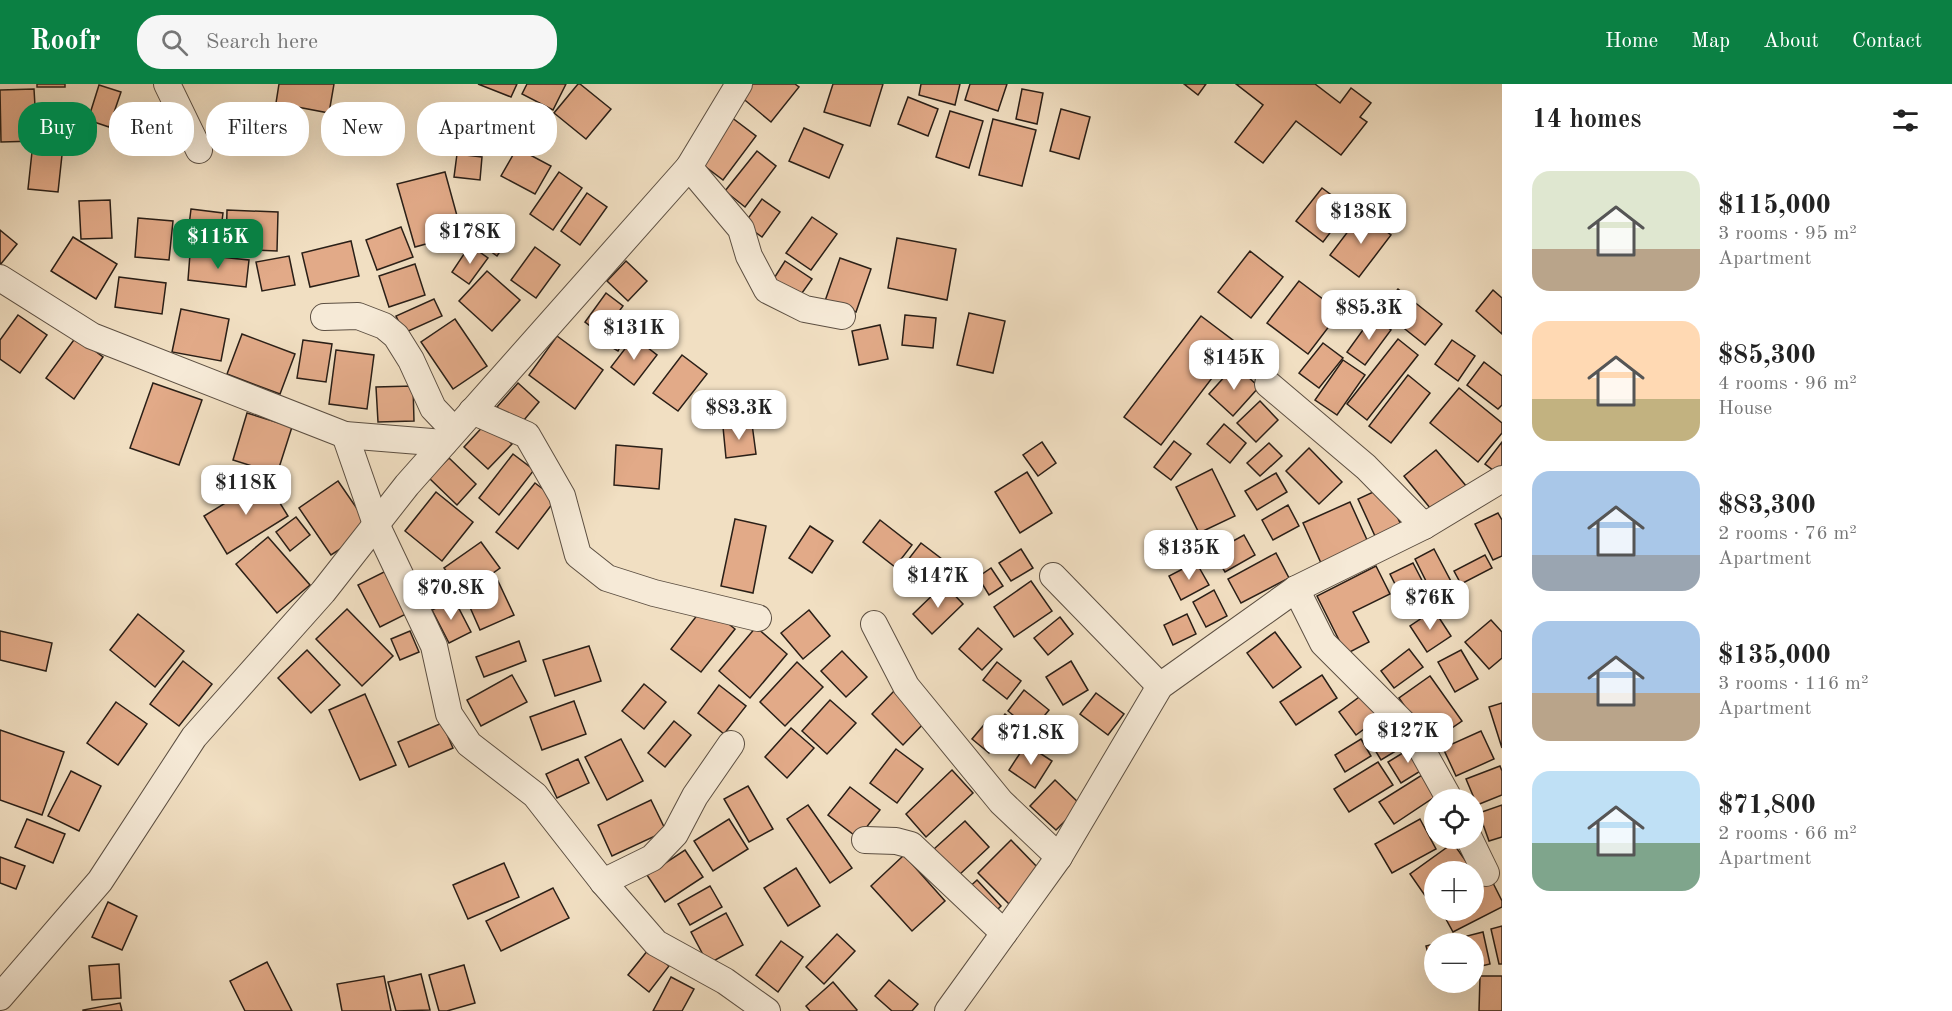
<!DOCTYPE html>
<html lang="en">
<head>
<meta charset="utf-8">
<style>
  body { margin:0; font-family:"Old Standard TT",serif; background:#f6f6f6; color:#222; height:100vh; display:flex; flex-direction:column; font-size:22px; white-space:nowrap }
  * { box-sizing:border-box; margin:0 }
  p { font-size:20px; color:#767676 }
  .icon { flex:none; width:33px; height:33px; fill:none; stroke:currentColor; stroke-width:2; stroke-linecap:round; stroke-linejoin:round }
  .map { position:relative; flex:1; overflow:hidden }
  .drawer { display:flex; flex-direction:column; background:#fff; width:450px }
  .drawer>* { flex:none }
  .banner { position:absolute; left:18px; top:18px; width:570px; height:54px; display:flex; gap:12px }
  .fabs { position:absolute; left:1424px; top:705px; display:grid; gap:12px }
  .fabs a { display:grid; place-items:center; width:60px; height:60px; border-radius:50%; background:#fff; box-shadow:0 6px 24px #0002; font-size:30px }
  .price { position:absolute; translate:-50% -51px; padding:0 14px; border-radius:12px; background:#fff; color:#222; font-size:20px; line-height:39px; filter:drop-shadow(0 2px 3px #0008) }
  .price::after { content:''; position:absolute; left:50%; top:36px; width:18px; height:14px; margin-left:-9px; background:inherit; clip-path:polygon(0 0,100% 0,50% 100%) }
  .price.active { background:#0b8043; color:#fff }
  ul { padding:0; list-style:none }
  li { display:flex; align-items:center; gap:18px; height:150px; padding:0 30px }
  li span { display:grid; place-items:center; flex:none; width:168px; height:120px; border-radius:18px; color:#555 }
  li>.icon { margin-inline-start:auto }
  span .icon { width:72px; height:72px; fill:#fffc; stroke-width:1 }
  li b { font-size:26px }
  h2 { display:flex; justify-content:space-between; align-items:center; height:72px; padding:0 30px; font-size:26px }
  .chip { padding:0 21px; border-radius:24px; background:#fff; box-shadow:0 6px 24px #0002; font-size:21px; line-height:54px }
  .chip.active { background:#0b8043; color:#fff }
  header { display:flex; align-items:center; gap:36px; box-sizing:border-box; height:84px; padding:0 30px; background:#0b8043; color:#fff }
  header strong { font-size:28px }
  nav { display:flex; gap:33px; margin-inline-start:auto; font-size:21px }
  .search { width:420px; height:54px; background:#f6f6f6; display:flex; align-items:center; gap:15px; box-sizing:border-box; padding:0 21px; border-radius:24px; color:#767676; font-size:22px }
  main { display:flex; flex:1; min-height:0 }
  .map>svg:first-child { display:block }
</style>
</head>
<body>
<header>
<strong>Roofr</strong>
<div class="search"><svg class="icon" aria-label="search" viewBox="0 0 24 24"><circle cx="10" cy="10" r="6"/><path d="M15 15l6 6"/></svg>Search here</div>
<nav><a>Home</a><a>Map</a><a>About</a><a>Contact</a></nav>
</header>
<main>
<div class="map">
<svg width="1502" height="927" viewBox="0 0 1502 927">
  <rect width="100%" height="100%" fill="#f1dfc2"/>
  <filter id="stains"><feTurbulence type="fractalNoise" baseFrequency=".00333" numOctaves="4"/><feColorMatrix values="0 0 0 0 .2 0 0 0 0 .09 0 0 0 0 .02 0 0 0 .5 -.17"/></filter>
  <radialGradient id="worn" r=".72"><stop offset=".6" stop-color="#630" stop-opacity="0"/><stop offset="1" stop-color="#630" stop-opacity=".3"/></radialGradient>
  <!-- building -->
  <g fill="#e2aa88" stroke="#2a1f17" stroke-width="1.5">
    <rect x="37" y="0" width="28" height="3"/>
    <path d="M279 0H334L329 29 276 19Z"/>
    <path d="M478 0H517L511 13Z"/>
    <path d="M527 0H566L553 26 522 10Z"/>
    <path d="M578 0H580L611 25 586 55 554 29Z"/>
    <path d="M750 0H795L799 3 771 38 740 12Z"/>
    <path d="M833 0H883L870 42 824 28Z"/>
    <path d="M921 0H960L955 21 919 11Z"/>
    <path d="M970 0H1007L998 27 965 16Z"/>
    <path d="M1184 0H1206L1198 11Z"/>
    <path d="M1236 0H1315L1340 19 1351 4 1371 19 1360 33 1367 38 1341 71 1296 37 1263 79 1235 58 1263 21Z"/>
    <path d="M99 1 121 8 109 43 88 36Z"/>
    <path d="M34 5 37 57 1 58 0 6Z"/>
    <path d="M1022 5 1043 9 1037 40 1016 35Z"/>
    <path d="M908 13 938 25 928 52 898 40Z"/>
    <path d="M1061 25 1090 33 1079 75 1050 67Z"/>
    <path d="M950 27 983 37 969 84 936 73Z"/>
    <path d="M731 33 756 52 723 96 698 77Z"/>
    <path d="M993 35 1036 46 1022 102 979 91Z"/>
    <path d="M804 44 843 61 829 94 789 77Z"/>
    <path d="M517 64 551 82 535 110 501 92Z"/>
    <path d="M757 67 776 82 745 123 725 107Z"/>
    <path d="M32 68 62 71 58 108 28 105Z"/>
    <path d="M457 70 482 73 480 96 454 93Z"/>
    <path d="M445 88 462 150 415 163 397 100Z"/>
    <path d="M559 88 582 104 553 146 530 130Z"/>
    <path d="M1322 104 1349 124 1323 158 1296 137Z"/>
    <path d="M587 109 607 123 580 161 561 147Z"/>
    <path d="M762 115 780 128 762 153 744 140Z"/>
    <path d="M110 116 112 154 81 155 79 117Z"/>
    <path d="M191 125 223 129 219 162 187 158Z"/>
    <path d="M227 126 278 128 277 167 226 165Z"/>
    <path d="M1362 129 1391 151 1359 193 1330 171Z"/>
    <path d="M812 133 837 150 811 186 786 169Z"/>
    <path d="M138 134 173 137 169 176 135 173Z"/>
    <path d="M488 137 510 153 497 172 475 156Z"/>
    <path d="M401 143 413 173 377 186 366 156Z"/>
    <path d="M0 146 17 160 0 181Z"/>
    <path d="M73 153 117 180 96 215 51 187Z"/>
    <path d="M897 154 956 165 947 216 888 204Z"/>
    <path d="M351 157 359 192 310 203 302 169Z"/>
    <path d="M470 161 488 174 469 200 452 188Z"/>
    <path d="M535 163 560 181 536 214 511 196Z"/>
    <path d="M1250 167 1283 193 1251 234 1218 208Z"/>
    <path d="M190 170 249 176 246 203 188 196Z"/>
    <path d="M289 172 295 201 262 207 256 178Z"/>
    <path d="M840 174 871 185 856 228 825 217Z"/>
    <path d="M626 177 647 197 628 217 607 197Z"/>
    <path d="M785 177 812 195 797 216 771 199Z"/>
    <path d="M415 180 425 211 389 223 379 192Z"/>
    <path d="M487 187 520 216 492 247 459 217Z"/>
    <path d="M119 193 166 199 162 230 115 223Z"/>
    <path d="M1299 197 1340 228 1308 270 1267 239Z"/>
    <path d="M1398 205 1442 240 1425 261 1381 226Z"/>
    <path d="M1493 206 1502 214V250L1476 227Z"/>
    <path d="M606 209 623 222 602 251 585 238Z"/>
    <path d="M434 215 442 232 404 249 396 232Z"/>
    <path d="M181 225 229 235 221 277 172 268Z"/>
    <path d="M625 227 636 234 618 267 606 260Z"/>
    <path d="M969 229 1005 237 993 289 957 281Z"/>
    <path d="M18 231 47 251 20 289 0 275V256Z"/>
    <path d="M905 231 936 234 933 264 902 261Z"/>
    <path d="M1201 232 1238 260 1161 361 1124 333Z"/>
    <path d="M1373 232 1391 246 1365 281 1347 268Z"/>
    <path d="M455 235 487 282 453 305 421 258Z"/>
    <path d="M880 241 888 275 859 281 852 247Z"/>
    <path d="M242 250 295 270 280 310 227 290Z"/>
    <path d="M557 252 603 286 575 325 529 291Z"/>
    <path d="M76 253 103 273 74 315 46 294Z"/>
    <path d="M634 253 657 271 634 301 611 283Z"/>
    <path d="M1398 255 1418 271 1367 336 1347 320Z"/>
    <path d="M303 256 332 260 326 298 297 294Z"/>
    <path d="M1452 256 1475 272 1458 297 1435 280Z"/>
    <path d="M1323 259 1343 274 1319 304 1299 289Z"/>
    <path d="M336 266 374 271 367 325 329 320Z"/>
    <path d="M682 271 707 290 678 327 653 309Z"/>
    <path d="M1343 276 1365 291 1337 331 1315 316Z"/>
    <path d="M1484 278 1502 292V321L1498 325 1467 301Z"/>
    <path d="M1235 281 1259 303 1233 332 1209 310Z"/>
    <path d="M1408 291 1430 309 1391 359 1369 342Z"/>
    <path d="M153 299 202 316 179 381 130 364Z"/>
    <path d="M518 299 539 318 519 342 497 323Z"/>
    <path d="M413 302 414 337 378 338 376 303Z"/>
    <path d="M1459 304 1502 339V349L1478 378 1430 339Z"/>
    <path d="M1260 317 1278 336 1256 358 1237 339Z"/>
    <path d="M247 329 292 343 277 390 233 376Z"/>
    <path d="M488 337 512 360 488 385 464 363Z"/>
    <path d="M752 340 756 370 726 374 723 343Z"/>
    <path d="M1224 340 1246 359 1230 379 1207 360Z"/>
    <path d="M1174 357 1191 370 1171 396 1154 383Z"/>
    <path d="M1042 358 1056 379 1038 392 1023 371Z"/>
    <path d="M1502 358V390L1501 392 1485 380Z"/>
    <path d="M1269 359 1282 372 1260 392 1247 379Z"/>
    <path d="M616 361 662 365 659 405 614 401Z"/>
    <path d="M1309 364 1342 398 1319 420 1286 387Z"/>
    <path d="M1436 366 1467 403 1435 430 1404 392Z"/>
    <path d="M513 370 534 386 499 431 479 414Z"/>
    <path d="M449 374 476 400 457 421 429 394Z"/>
    <path d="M1212 385 1235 432 1199 449 1176 403Z"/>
    <path d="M1027 388 1052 429 1020 449 995 408Z"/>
    <path d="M1276 389 1287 408 1257 426 1245 407Z"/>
    <path d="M265 395 288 432 227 470 204 432Z"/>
    <path d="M338 397 371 445 331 471 299 424Z"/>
    <path d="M535 399 556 415 518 465 496 448Z"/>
    <path d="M1384 403 1401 441 1375 452 1358 415Z"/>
    <path d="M436 408 473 438 442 477 405 447Z"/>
    <path d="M1350 418 1368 458 1321 479 1303 439Z"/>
    <path d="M1288 421 1299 442 1273 456 1262 436Z"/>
    <path d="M1498 429 1502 436V472L1493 476 1475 440Z"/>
    <path d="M296 433 310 451 290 467 276 448Z"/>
    <path d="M735 435 766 442 753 509 721 502Z"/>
    <path d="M880 436 912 461 895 483 863 458Z"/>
    <path d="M810 442 833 457 812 489 789 474Z"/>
    <path d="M1244 451 1255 471 1225 488 1213 468Z"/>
    <path d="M268 453 310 501 277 529 236 480Z"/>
    <path d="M481 458 500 484 464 510 444 484Z"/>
    <path d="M921 459 951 482 934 504 904 481Z"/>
    <path d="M1021 465 1033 484 1011 497 999 479Z"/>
    <path d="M1434 465 1455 505 1435 515 1415 475Z"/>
    <path d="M1276 469 1289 494 1241 519 1228 495Z"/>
    <path d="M1485 471 1492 484 1461 500 1454 487Z"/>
    <path d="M1196 478 1209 501 1181 516 1169 492Z"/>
    <path d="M1413 479 1430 512 1407 524 1390 490Z"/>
    <path d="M1376 482 1390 510 1353 528 1369 558 1346 570 1317 512Z"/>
    <path d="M991 484 1003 502 989 511 978 493Z"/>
    <path d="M386 487 408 529 380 543 358 501Z"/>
    <path d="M498 497 514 531 480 546 465 512Z"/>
    <path d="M1031 497 1052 527 1014 553 994 523Z"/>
    <path d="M944 500 963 520 932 550 913 530Z"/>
    <path d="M1214 506 1227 532 1206 543 1193 518Z"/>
    <path d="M454 515 471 548 449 559 432 526Z"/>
    <path d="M705 521 735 545 701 588 671 565Z"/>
    <path d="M347 525 393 572 362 602 316 555Z"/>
    <path d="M809 526 830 552 803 575 781 549Z"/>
    <path d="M1434 526 1451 552 1427 568 1410 542Z"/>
    <path d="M138 530 184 567 155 603 110 566Z"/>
    <path d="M1187 530 1196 550 1173 561 1164 541Z"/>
    <path d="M1060 533 1073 550 1048 571 1034 554Z"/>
    <path d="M1491 536 1502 548V574L1489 585 1465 558Z"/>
    <path d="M756 543 787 570 750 614 719 587Z"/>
    <path d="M978 544 1002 565 982 586 959 565Z"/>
    <path d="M0 547 52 559 46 587 0 576Z"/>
    <path d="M410 547 419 568 400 576 391 555Z"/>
    <path d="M1275 548 1301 583 1273 604 1247 569Z"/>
    <path d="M519 557 526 577 484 593 476 573Z"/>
    <path d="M589 562 601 597 555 612 543 576Z"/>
    <path d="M1409 565 1423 583 1394 604 1381 587Z"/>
    <path d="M307 566 340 601 311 629 278 594Z"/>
    <path d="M1461 566 1478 595 1455 608 1438 578Z"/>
    <path d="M842 567 867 593 846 613 821 587Z"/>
    <path d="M183 577 212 600 179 642 150 620Z"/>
    <path d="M1071 577 1088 606 1063 621 1046 593Z"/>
    <path d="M797 578 823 603 785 642 760 618Z"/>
    <path d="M997 578 1021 597 1007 615 983 596Z"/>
    <path d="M512 591 527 618 481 642 467 616Z"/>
    <path d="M1322 591 1337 614 1296 641 1280 618Z"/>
    <path d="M1430 592 1462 637 1430 659 1399 614Z"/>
    <path d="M644 600 666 618 644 645 622 627Z"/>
    <path d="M719 601 746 622 724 650 698 629Z"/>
    <path d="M1024 606 1049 626 1032 647 1008 627Z"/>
    <path d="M894 607 925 638 903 661 872 630Z"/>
    <path d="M1366 608 1383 631 1356 651 1339 628Z"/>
    <path d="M1096 609 1124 630 1108 651 1080 630Z"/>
    <path d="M365 610 396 681 360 696 329 626Z"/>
    <path d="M830 616 856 639 827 670 802 647Z"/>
    <path d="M574 617 586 650 542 666 530 633Z"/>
    <path d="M116 618 147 640 118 681 87 659Z"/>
    <path d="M1502 619V664L1489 623Z"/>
    <path d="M1005 630 1028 648 1022 657 999 638Z"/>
    <path d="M1393 634 1409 659 1381 676 1366 651Z"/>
    <path d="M988 636 1005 650 989 669 972 655Z"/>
    <path d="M674 637 691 651 665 683 648 669Z"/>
    <path d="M442 639 453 664 409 683 398 658Z"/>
    <path d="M791 644 814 664 787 694 765 673Z"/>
    <path d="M0 646 64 668 42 731 0 716Z"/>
    <path d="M1481 647 1494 675 1456 692 1443 664Z"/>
    <path d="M621 655 643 697 607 716 585 673Z"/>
    <path d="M1361 655 1371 672 1345 688 1335 671Z"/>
    <path d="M1026 660 1052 677 1035 704 1009 686Z"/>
    <path d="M1414 662 1427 683 1401 699 1388 678Z"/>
    <path d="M896 665 923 685 897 719 870 699Z"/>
    <path d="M578 675 589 699 557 714 546 690Z"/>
    <path d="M1378 678 1393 701 1349 728 1334 705Z"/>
    <path d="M1500 682 1502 687V711L1477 721 1466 695Z"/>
    <path d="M952 686 973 709 926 753 906 730Z"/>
    <path d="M71 687 101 702 79 747 48 732Z"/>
    <path d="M1422 691 1436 712 1394 740 1379 718Z"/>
    <path d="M1055 696 1081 721 1056 746 1030 722Z"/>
    <path d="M748 702 773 745 749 758 724 715Z"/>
    <path d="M850 703 880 726 858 754 828 731Z"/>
    <path d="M651 716 666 747 612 772 598 741Z"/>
    <path d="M808 721 852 784 830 799 787 735Z"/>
    <path d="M1502 721V753L1489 757 1479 729Z"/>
    <path d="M27 735 65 750 53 779 15 763Z"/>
    <path d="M729 735 748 765 713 787 694 757Z"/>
    <path d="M1420 735 1436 765 1392 789 1375 760Z"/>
    <path d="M965 737 989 763 959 791 934 765Z"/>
    <path d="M1011 756 1041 787 1009 820 978 789Z"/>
    <path d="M1453 759 1470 783 1463 788H1434V808L1426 813 1410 790Z"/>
    <path d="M685 766 703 793 665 818 647 791Z"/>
    <path d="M904 771 945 817 912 847 871 802Z"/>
    <path d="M0 773 25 782 16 805 0 799Z"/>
    <path d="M504 779 519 813 468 835 453 801Z"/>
    <path d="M796 784 820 822 788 842 764 804Z"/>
    <path d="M1489 791 1502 817V823L1453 848 1441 826H1473V799Z"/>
    <path d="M977 796 1001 822 990 833 965 807Z"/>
    <path d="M710 802 722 823 690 841 678 820Z"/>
    <path d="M553 804 569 834 501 867 486 837Z"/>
    <path d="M108 818 137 832 122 866 92 853Z"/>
    <path d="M726 829 743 861 708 880 691 848Z"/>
    <path d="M1502 842V880H1499L1491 845Z"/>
    <path d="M1483 848 1490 880 1473 884V860H1468L1467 852Z"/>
    <path d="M837 850 855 867 824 900 806 883Z"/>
    <path d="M781 857 803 873 778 908 756 891Z"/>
    <path d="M1434 860V890L1426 862Z"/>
    <path d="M648 866 669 882 649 908 628 891Z"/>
    <path d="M267 878 292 927H245L230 897Z"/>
    <path d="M119 880 121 914 92 916 89 882Z"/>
    <path d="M464 881 475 919 447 927H439L429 891Z"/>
    <path d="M421 890 430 926 396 927 388 898Z"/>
    <path d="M384 892 391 927H342L337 900Z"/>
    <path d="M1480 892H1502V927H1479Z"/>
    <path d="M671 893 694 905 682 927H653Z"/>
    <path d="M889 896 918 920 912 927H892L875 912Z"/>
    <path d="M833 898 857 926 856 927H810L806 922Z"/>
    <path d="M120 919 122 927H83V926Z"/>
  </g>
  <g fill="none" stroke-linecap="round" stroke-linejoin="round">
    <defs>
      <g id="minor">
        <path d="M167 0 199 66"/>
        <path d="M689 83 741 145 749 172 767 206 805 225 842 232"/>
        <path d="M0 194 92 252 345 351 444 359"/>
        <path d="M324 233 358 232 384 242 396 252 411 276 433 324 454 346"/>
        <path d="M1268 300 1366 383 1424 442"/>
        <path d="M472 327 527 351 562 412 578 471 607 494 654 509 758 534"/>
        <path d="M345 351 376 440 434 562 449 630 469 660 535 711 603 798 656 859 725 897 767 927"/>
        <path d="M1053 492 1160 602"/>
        <path d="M1296 505 1323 559 1412 648 1450 716"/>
        <path d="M874 540 906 602 1001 718 1059 773"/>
        <path d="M1469 754 1486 789"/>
        <path d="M865 756 896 757 911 761 1004 849"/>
        <path d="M603 798 652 774 675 750 695 712 731 660"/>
        <path d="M0 913 100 797 194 653 323 508 407 401 689 83 739 0"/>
        <path d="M948 927 1059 773 1160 602 1296 505 1424 442 1502 395"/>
      </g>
    </defs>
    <!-- minor casing -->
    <use href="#minor" stroke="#5c4f42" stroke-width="28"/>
    <!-- minor -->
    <use href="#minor" stroke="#f6ead7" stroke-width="26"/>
  </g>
  <rect width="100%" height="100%" filter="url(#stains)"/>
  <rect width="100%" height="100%" fill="url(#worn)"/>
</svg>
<div class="fabs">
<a><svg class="icon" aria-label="locate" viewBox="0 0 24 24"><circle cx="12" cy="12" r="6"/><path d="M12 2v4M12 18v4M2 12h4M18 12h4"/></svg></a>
<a>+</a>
<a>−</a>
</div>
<b class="price" style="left:1361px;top:161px">$138K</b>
<b class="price" style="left:470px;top:181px">$178K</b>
<b class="price active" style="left:218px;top:186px">$115K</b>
<b class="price" style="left:1369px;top:257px">$85.3K</b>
<b class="price" style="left:634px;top:277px">$131K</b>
<b class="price" style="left:1234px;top:307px">$145K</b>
<b class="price" style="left:739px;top:357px">$83.3K</b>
<b class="price" style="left:246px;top:432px">$118K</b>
<b class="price" style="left:1189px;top:497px">$135K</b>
<b class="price" style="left:938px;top:525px">$147K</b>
<b class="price" style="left:451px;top:537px">$70.8K</b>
<b class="price" style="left:1430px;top:547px">$76K</b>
<b class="price" style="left:1408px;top:680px">$127K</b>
<b class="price" style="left:1031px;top:682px">$71.8K</b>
<div class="banner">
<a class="chip active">Buy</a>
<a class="chip">Rent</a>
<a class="chip">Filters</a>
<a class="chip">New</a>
<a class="chip">Apartment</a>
</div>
</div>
<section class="drawer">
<h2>14 homes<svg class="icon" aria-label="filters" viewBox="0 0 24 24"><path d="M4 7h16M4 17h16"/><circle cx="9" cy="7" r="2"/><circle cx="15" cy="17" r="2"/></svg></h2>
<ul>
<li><span style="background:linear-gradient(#dfe7d0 65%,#b9a48a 0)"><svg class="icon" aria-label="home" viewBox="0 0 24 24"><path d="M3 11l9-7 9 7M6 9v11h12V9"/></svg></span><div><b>$115,000</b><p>3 rooms · 95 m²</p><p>Apartment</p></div></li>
<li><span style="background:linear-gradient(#ffd9b3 65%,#c2b280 0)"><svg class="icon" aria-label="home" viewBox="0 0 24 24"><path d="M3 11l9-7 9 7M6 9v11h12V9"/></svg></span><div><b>$85,300</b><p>4 rooms · 96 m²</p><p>House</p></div></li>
<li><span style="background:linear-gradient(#a9c7e8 70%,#9aa5b1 0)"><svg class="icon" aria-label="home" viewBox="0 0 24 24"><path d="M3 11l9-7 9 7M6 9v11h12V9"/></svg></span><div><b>$83,300</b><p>2 rooms · 76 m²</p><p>Apartment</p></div></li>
<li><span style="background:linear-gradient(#a9c7e8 60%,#b9a48a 0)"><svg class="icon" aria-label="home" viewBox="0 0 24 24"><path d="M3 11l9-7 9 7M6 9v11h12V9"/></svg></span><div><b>$135,000</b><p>3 rooms · 116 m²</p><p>Apartment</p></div></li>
<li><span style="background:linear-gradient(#bfe0f5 60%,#7fa58c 0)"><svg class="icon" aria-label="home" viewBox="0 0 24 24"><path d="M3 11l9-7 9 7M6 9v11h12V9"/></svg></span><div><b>$71,800</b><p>2 rooms · 66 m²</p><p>Apartment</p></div></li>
</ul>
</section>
</main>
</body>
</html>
